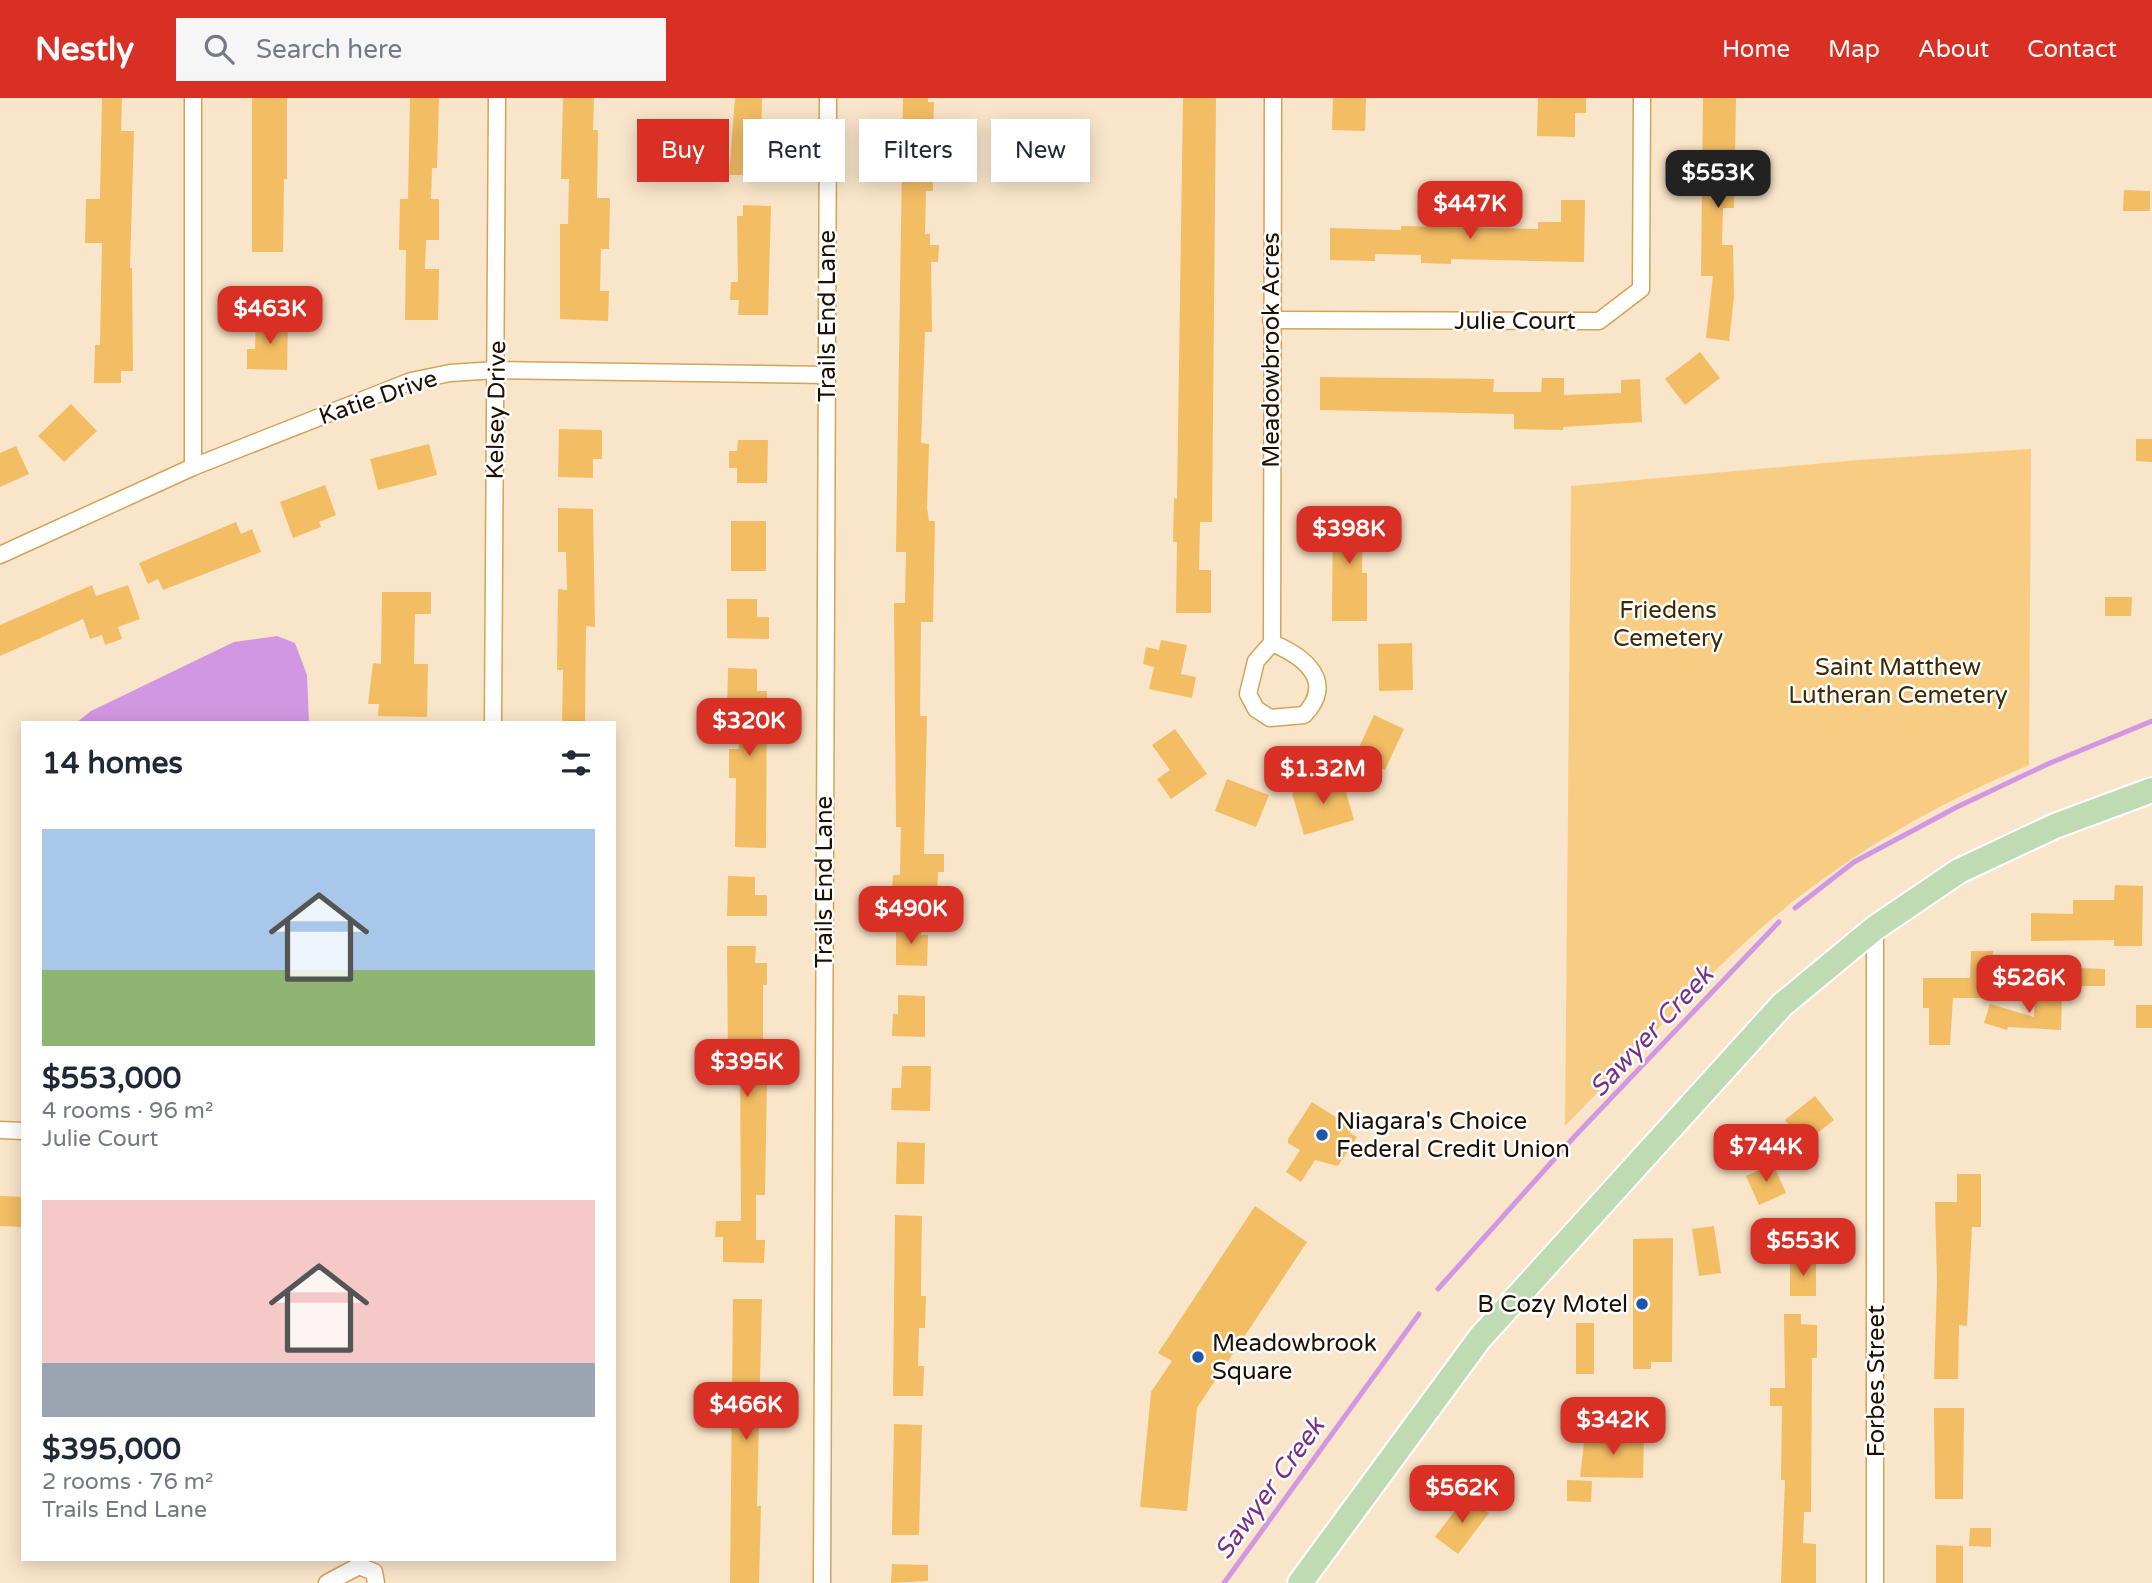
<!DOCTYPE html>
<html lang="en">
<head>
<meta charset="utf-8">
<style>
  body { margin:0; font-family:"Varela Round",sans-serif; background:#f6f6f7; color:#1f2937; height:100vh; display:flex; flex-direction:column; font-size:26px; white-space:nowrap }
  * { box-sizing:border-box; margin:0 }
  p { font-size:23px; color:#747a83 }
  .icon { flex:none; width:38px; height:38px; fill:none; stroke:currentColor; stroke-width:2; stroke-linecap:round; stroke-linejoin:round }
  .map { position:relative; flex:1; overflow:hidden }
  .panel { position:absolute; left:21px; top:623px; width:595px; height:840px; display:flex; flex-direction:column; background:#fff; border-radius:0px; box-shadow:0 4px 18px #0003 }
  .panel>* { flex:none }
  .banner { position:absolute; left:637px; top:21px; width:665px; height:63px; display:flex; gap:14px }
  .price { position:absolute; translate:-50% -60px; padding:0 16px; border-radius:14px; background:#d93025; color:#fff; font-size:23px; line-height:46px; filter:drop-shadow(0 2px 4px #0008) }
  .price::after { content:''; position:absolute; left:50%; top:42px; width:21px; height:16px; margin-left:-10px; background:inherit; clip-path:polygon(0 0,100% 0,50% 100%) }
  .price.on { background:#222; color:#fff }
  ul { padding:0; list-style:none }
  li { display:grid; align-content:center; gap:14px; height:371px; padding:0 21px }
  li span { display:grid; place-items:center; height:217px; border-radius:0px; color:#555 }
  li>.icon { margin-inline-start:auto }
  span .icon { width:126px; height:126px; fill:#fffc; stroke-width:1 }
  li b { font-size:30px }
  h2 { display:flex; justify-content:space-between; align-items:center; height:84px; padding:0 21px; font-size:30px }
  .tag { padding:0 24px; border-radius:0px; background:#fff; box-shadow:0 4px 18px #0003; font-size:24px; line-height:63px }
  .tag.on { background:#d93025; color:#fff }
  header { display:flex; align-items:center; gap:42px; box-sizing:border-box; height:98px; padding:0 35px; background:#d93025; color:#fff }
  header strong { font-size:33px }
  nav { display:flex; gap:38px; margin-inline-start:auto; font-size:24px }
  .search { width:490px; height:63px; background:#f6f6f7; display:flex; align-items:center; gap:18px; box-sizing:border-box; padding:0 24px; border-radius:0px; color:#747a83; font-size:26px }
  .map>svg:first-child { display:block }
</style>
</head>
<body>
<header>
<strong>Nestly</strong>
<div class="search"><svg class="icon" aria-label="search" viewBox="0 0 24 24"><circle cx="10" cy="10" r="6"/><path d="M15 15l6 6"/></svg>Search here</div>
<nav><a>Home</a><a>Map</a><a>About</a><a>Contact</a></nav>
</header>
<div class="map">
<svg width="2152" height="1485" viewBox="0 0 2152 1485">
  <rect width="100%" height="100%" fill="#f9e5c9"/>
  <!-- green -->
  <path fill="#f9cc83" d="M2031 351 2029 667C1924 711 1823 771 1739 850 1679 906 1623 969 1565 1028L1571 388 1858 362Z"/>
  <!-- water -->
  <path fill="#d297e3" d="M277 538 295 545 307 577 309 625H76L91 613 234 544Z"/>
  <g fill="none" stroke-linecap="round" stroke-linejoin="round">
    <!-- stream -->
    <g stroke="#d297e3" stroke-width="5">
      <path d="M1795 810 1854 764 1957 709 2050 665 2152 623"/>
      <path d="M1438 1191 1575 1038 1779 824"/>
      <path d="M1224 1485 1419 1216"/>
    </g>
  </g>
  <!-- building -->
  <g fill="#f3bd64">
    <path d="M102 0H122L121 33H134L130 170H132L133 273H121V285H94L95 247H100L102 145H85L86 101H100Z"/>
    <path d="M252 0H287V81H284L283 154H252Z"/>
    <path d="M410 0H439L437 70H432L431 101H439V142H426L425 171H439L438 222H405L406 152H399L400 101H408Z"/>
    <path d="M563 0H594L593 32H598L597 100H610L609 151H601L600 193H609L608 223 560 221V126H568L569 81H561Z"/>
    <path d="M735 0H762L761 58H772V77H729Z"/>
    <path d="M903 0H928V4H934L933 36H927V74H933V93H926L925 136H930V147H939L938 164H931L932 234H925L921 345 929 346 927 410 929 423H935L933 524H921L920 618H927L924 756H944V774H938L937 799 892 798 893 777H900L901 729H896L894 505H905L906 454H896Z"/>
    <path d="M1183 0H1216L1212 424H1200L1199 472H1211V515H1176L1177 444H1173L1174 400 1177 401Z"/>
    <path d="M1333 0H1366L1365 33 1332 32Z"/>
    <path d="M1538 0H1586V15H1575V39L1537 38Z"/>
    <path d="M1703 0H1736L1734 110H1723L1722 147H1733L1734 199 1729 243 1706 240 1713 178H1701Z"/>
    <path d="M2124 92 2150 93V113H2123Z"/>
    <path d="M1561 102H1585L1584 164 1451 161V166L1421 165V157L1375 156V163L1330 162V130L1401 132V128L1538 131V124H1561Z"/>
    <path d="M743 107 771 108 768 217H738L739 202H730L731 184H738L737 118H743Z"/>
    <path d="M256 222 288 223 287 272 247 271V251H255Z"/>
    <path d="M1700 254 1720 280 1685 307 1665 281Z"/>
    <path d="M1320 279 1494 281 1493 294H1541L1542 280H1564V297L1621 295V282L1640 281 1642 324 1563 329V332L1514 331V316L1320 312Z"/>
    <path d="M71 306 97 333 64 364 38 338Z"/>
    <path d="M559 331 602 332V361H593V380L558 379Z"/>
    <path d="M2136 341H2152V364L2136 363Z"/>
    <path d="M738 342H768L767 385H737V370H729V353H737Z"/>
    <path d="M429 346 437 377 378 392 370 361Z"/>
    <path d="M16 348 29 376 0 389V355Z"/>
    <path d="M325 387 336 417 319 424 321 429 293 440 280 404Z"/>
    <path d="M1333 408H1363L1362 475H1367V523H1332Z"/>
    <path d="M558 410 593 411 595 529 586 528 585 625H562L563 572H557L558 491 567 492 566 454H558Z"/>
    <rect x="731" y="423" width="35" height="50"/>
    <path d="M236 424 241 436 252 431 261 454 163 492 158 481 148 486 139 465Z"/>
    <path d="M92 487 96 498 128 487 140 521 118 529 122 541 105 547 102 537 90 541 83 521 0 558V527Z"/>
    <path d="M382 494H431V516H415L414 566H428L427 619 378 618 379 606H368L373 565 381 566Z"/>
    <path d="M2105 499H2132L2131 518H2105Z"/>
    <path d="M727 501H757V519H769V541L727 540Z"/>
    <path d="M1161 542 1187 547 1181 576 1196 579 1192 600 1149 591 1154 569 1143 566 1146 549 1159 552Z"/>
    <path d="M1412 545 1413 592 1379 593 1378 546Z"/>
    <path d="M728 570 757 571V593H767L766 750 735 749 736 680H729V651H739L740 612H727Z"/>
    <path d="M1374 617 1404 631 1385 672 1355 658Z"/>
    <path d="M1175 631 1207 676 1171 701 1157 681 1170 672 1152 647Z"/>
    <path d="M1342 680 1354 722 1304 737 1292 695Z"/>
    <path d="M1227 681 1269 697 1256 729 1215 713Z"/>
    <path d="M728 778 755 779V797H767V818H727Z"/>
    <path d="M2115 787 2143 788 2142 848H2114V842L2031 843V815L2073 816V802H2114Z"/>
    <path d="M896 827H921V837H928L927 868 896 867Z"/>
    <path d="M727 848H756L755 865H767V887H763V981H767L765 1097H756V1142H765L764 1165 723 1164V1139H715L716 1123H741L740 961H728Z"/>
    <path d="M1971 853H1993L1991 900H1953L1950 947H1929V910H1923V880H1970Z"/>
    <path d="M2081 870 2105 871V888H2081Z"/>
    <path d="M2035 896 2062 897 2061 932 2008 929 2007 932 1984 925 1990 906 2034 919Z"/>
    <path d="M898 897 925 898V939L892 938 893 916H898Z"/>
    <rect x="2136" y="907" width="16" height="23"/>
    <path d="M902 968H931L930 1013 891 1012 892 990H901Z"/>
    <path d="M1815 998 1834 1022 1803 1046 1785 1022Z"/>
    <path d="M1312 1004 1353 1030 1350 1035 1357 1039 1338 1068 1315 1062 1301 1084 1286 1074 1300 1052 1288 1045V1041Z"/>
    <path d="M897 1044 925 1045 924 1086H896Z"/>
    <path d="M1773 1066 1786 1095 1759 1107 1746 1078Z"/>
    <path d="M1957 1076H1981V1129H1972L1967 1228 1959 1227 1958 1281H1934L1937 1183 1935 1104H1957Z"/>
    <path d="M0 1098 23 1099V1129L0 1128Z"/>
    <path d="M1255 1108 1307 1144 1197 1310 1187 1413 1140 1409 1151 1294 1172 1263 1158 1255Z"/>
    <path d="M895 1117 922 1118 921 1188V1198H926L925 1230H919L918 1268H924L923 1298H893Z"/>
    <path d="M1714 1128 1721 1175 1699 1178 1692 1131Z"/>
    <path d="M1673 1140 1672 1264H1651V1271H1633V1141Z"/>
    <rect x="1790" y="1163" width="26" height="35"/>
    <path d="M733 1201H762L757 1408H761L759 1485H730Z"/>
    <path d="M1784 1216H1801V1226L1817 1227V1260H1812L1811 1414H1804L1803 1445 1816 1446V1485H1781L1785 1382H1781L1782 1308H1770V1290H1785Z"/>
    <rect x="1576" y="1225" width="18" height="51"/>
    <path d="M1934 1310H1964L1963 1401H1935Z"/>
    <path d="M894 1326 922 1327 919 1437H892Z"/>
    <path d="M1585 1337 1644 1338 1643 1380 1580 1379Z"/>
    <path d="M1567 1382 1592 1383 1591 1404 1567 1403Z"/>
    <path d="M1466 1398 1489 1415 1458 1456 1435 1439Z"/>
    <path d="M1970 1430H1991V1449L1969 1448Z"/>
    <path d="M1936 1447 1963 1448V1485H1936Z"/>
    <path d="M892 1466 928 1467V1483L891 1485Z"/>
  </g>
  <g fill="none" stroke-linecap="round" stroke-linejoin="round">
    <defs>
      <g id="minor">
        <path d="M193 0V369"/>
        <path d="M1271 222 1599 223 1641 191 1642 0"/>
        <path d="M0 457 193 369 411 283 450 275 497 272 826 277"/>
        <path d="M1272 545C1303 558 1337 583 1304 617L1270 620 1256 611 1248 596 1256 563 1272 545 1273 0"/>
        <path d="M493 625 497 0"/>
        <path d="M1875 830V1485"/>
        <path d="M0 1032 23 1033"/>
        <path d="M327 1485 359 1468 374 1474 376 1485"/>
        <path d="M822 1485 828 0"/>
      </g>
      <path id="primary" d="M1300 1485 1480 1240 1782 907 1875 830 1959 773 2055 728 2152 692"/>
    </defs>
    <!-- minor casing -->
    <use href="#minor" stroke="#d2a458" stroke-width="19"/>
    <!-- primary casing -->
    <use href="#primary" stroke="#fff" stroke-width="28"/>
    <!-- minor -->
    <use href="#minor" stroke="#fff" stroke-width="16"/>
    <!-- primary -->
    <use href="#primary" stroke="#bedbb4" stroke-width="24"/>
  </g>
  <!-- markers -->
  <g fill="#1e57a9" stroke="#fff" stroke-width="2.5">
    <circle cx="1322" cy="1037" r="7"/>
    <circle cx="1642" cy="1206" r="7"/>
    <circle cx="1198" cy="1259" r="7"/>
  </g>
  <g text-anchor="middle" stroke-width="5" stroke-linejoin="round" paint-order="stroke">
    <!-- street labels -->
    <g font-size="24" fill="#1e1000" stroke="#fff">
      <text transform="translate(827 218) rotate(-90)" y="8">Trails End Lane</text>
      <text x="1515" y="231">Julie Court</text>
      <text transform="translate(1271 252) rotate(-90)" y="8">Meadowbrook Acres</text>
      <text transform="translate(378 299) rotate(-19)" y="8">Katie Drive</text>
      <text transform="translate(496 312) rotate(-89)" y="8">Kelsey Drive</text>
      <text transform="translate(824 784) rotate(-90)" y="8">Trails End Lane</text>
      <text transform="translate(1876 1283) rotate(-90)" y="8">Forbes Street</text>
    </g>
    <!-- park labels -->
    <g font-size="24" fill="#3e2901" stroke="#fff">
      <text x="1668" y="520">Friedens<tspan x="1668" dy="28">Cemetery</tspan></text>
      <text x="1898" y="577">Saint Matthew<tspan x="1898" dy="28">Lutheran Cemetery</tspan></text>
    </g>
    <!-- poi labels -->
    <g font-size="24" fill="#1e1000" stroke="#fff" text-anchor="start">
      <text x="1336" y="1031">Niagara's Choice<tspan x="1336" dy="28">Federal Credit Union</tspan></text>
      <text x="1628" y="1214" text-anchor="end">B Cozy Motel</text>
      <text x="1212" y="1253">Meadowbrook<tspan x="1212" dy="28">Square</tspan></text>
    </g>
    <!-- water labels -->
    <g font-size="26" font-style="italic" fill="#763089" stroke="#fff">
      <text transform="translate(1651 933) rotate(-47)" y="9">Sawyer Creek</text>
      <text transform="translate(1269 1390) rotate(-54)" y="9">Sawyer Creek</text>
    </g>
  </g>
</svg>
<b class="price on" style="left:1718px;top:112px">$553K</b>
<b class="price" style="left:1470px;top:143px">$447K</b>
<b class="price" style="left:270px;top:248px">$463K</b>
<b class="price" style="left:1349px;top:468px">$398K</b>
<b class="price" style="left:749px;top:660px">$320K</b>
<b class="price" style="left:1323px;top:708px">$1.32M</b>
<b class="price" style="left:911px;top:848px">$490K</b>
<b class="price" style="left:2029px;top:917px">$526K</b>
<b class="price" style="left:747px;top:1001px">$395K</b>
<b class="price" style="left:1766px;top:1086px">$744K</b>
<b class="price" style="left:1803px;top:1180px">$553K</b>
<b class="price" style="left:746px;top:1344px">$466K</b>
<b class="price" style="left:1613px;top:1359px">$342K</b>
<b class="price" style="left:1462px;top:1427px">$562K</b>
<div class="banner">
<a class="tag on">Buy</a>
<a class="tag">Rent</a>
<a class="tag">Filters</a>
<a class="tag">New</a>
</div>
<section class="panel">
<h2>14 homes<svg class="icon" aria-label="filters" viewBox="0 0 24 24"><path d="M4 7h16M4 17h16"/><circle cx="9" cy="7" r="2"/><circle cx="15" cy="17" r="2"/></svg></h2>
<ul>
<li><span style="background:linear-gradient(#a9c7e8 65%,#8fb573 0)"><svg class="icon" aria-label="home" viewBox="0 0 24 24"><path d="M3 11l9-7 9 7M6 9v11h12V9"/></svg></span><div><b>$553,000</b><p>4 rooms · 96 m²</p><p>Julie Court</p></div></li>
<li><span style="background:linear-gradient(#f6c9c9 75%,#9aa5b1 0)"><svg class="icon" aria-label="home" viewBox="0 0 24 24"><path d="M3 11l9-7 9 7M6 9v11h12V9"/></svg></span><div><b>$395,000</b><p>2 rooms · 76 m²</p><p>Trails End Lane</p></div></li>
</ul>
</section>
</div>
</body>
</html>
